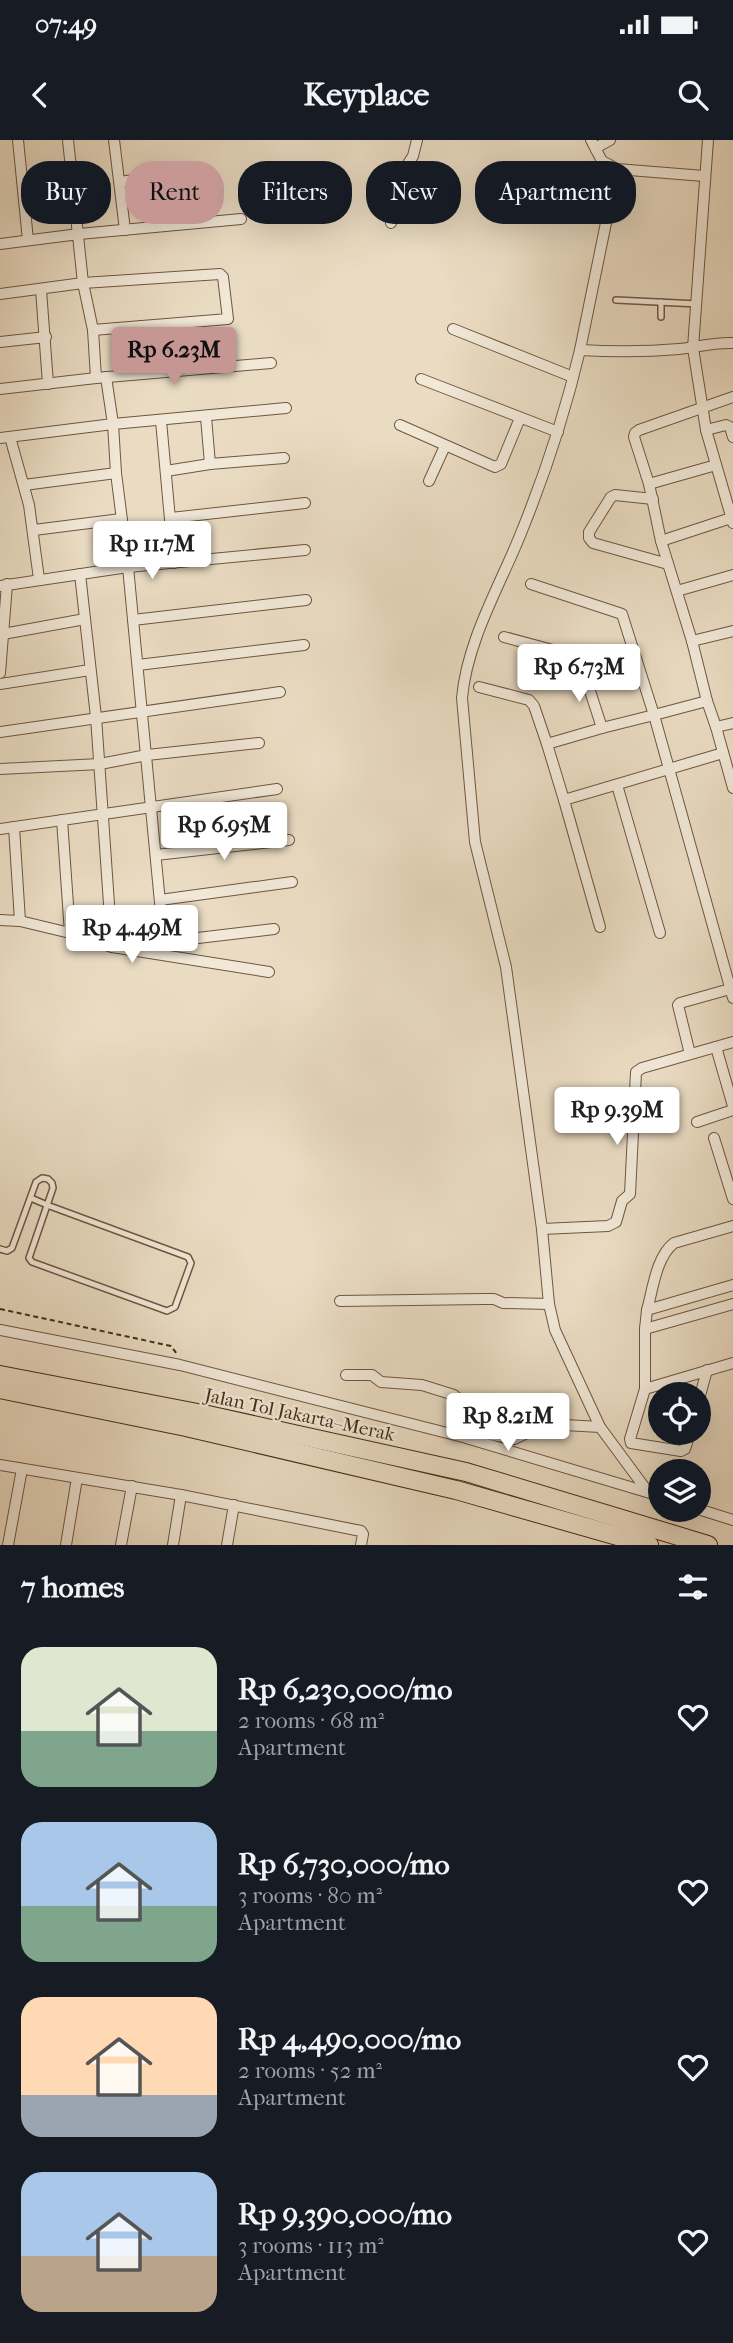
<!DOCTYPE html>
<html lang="en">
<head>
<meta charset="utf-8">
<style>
  body { margin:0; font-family:"IM FELL French Canon",serif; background:#242831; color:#f1f3f6; height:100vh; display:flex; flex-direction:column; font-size:26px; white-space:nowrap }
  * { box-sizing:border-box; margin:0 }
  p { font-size:23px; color:#9ea1a6 }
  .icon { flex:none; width:38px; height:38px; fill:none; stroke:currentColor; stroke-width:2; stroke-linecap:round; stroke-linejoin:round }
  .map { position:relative; height:1405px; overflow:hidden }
  .side { display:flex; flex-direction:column; background:#171b24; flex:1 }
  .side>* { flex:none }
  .banner { position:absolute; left:21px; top:21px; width:691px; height:63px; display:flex; gap:14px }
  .buttons { position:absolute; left:648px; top:1242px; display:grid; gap:14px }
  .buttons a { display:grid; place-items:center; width:63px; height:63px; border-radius:50%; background:#171b24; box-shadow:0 7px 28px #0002; font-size:35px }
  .price { position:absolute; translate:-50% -60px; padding:0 16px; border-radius:7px; background:#fff; color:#222; font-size:23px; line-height:46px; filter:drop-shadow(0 2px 4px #0008) }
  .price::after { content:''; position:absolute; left:50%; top:42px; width:21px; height:16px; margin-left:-10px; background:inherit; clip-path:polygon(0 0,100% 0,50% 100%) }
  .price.current { background:#c59692; color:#111 }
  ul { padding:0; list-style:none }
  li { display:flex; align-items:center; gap:21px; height:175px; padding:0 21px }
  li span { display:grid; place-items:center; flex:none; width:196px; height:140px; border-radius:21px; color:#555 }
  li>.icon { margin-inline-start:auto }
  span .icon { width:84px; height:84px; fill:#fffc; stroke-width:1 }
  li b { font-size:30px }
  h2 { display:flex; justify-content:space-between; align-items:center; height:84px; padding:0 21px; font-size:30px }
  .pill { padding:0 24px; border-radius:28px; background:#171b24; box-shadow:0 7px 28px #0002; font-size:24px; line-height:63px }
  .pill.current { background:#c59692; color:#111 }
  .status { display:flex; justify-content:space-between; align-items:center; height:49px; padding:0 35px; background:#171b24; direction:ltr }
  .status svg { height:19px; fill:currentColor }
  header { display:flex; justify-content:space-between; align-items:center; height:91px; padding:0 21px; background:#171b24; font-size:32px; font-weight:700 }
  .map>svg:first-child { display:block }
</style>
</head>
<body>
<div class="status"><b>07:49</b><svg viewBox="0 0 49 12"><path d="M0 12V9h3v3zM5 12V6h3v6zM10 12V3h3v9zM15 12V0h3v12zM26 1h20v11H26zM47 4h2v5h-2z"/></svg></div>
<header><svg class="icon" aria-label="back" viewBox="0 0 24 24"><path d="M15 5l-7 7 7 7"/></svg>Keyplace<svg class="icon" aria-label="search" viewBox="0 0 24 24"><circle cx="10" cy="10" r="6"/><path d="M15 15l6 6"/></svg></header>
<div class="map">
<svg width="733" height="1405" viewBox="0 0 733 1405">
  <rect width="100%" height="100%" fill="#eadcc3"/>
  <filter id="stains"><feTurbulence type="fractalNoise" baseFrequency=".00286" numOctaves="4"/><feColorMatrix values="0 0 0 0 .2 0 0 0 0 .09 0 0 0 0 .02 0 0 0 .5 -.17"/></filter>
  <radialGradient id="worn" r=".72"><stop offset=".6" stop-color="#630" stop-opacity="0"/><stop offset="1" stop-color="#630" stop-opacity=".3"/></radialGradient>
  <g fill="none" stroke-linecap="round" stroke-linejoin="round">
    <defs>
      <g id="service">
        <path d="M616 160 698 164"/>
        <path d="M661 177V162"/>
        <path d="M0 1109 7 1111 12 1108 36 1042 42 1038 48 1039 52 1043 53 1048 29 1118 32 1122 167 1171 175 1167 191 1123 188 1117 47 1065 31 1058"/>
      </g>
      <g id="minor">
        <path d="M18 0 28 100"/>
        <path d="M68 0 83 143 93 190 96 238"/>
        <path d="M114 0 125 90"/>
        <path d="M708 0 693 208 706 290 733 383"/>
        <path d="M596 10 599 6 610 0"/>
        <path d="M617 29 704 36"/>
        <path d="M120 42 181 33"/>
        <path d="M391 83 398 39 413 16 417 0"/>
        <path d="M0 104 79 94 241 79"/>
        <path d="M41 150 48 244"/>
        <path d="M0 154 83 143 220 134 223 137 228 179 93 190"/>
        <path d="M141 186 143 234"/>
        <path d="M453 189 573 237"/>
        <path d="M0 202 46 197"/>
        <path d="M580 210 617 29 602 21 591 0"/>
        <path d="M421 239 558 292"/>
        <path d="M0 249 96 238 271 223"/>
        <path d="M206 277 210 324"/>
        <path d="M161 281 174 423"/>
        <path d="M400 285 495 327 501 324 520 278"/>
        <path d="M706 290 726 285 730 287 733 297"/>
        <path d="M10 297 29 365 39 439"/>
        <path d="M0 298 113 284 106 237"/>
        <path d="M166 331 210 324 284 318"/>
        <path d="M429 341 445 306"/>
        <path d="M649 344 716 325"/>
        <path d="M24 345 116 333"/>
        <path d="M653 359 615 355 611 357 589 392V398L593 403 668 424"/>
        <path d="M171 378 305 363"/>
        <path d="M34 390 121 379"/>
        <path d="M661 401 731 378"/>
        <path d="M80 434 96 577 112 807"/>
        <path d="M531 444 622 474 654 575 707 561 716 587 733 583"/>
        <path d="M0 446 128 427 305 410"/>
        <path d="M677 451 733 435"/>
        <path d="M133 480 306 460"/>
        <path d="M3 494 85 479"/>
        <path d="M504 497 575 516 580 520 602 588 654 575 733 858"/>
        <path d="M692 501 733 491"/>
        <path d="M138 525 304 505"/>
        <path d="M0 533 7 444"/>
        <path d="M0 544 90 530"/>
        <path d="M479 547 529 560 534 566 547 604 602 588"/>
        <path d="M707 561 692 501 661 401 649 344 634 297 635 293 639 290 733 257"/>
        <path d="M716 587 733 648"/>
        <path d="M0 592 280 552"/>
        <path d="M547 604 564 660 723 613"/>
        <path d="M0 629 100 624 147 615 259 603"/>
        <path d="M617 645 660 793"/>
        <path d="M564 660 600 787"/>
        <path d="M62 680 70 793"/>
        <path d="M14 687 20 781"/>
        <path d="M0 689 277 649"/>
        <path d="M156 715 289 700"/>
        <path d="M160 760 292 742"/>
        <path d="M0 780 20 781 70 793 112 807 269 832"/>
        <path d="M164 802 274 789"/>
        <path d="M165 815 128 427 116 333 113 284 286 268"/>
        <path d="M716 907 733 966"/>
        <path d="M690 914 678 865 680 863 730 849"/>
        <path d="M697 982 733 970"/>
        <path d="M714 998 733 1059"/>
        <path d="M542 1089 608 1086 616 1082 622 1061 630 1054 636 932 642 928 733 902"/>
        <path d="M340 1161 483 1159H494L503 1163 549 1164"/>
        <path d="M647 1170C653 1149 656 1117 674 1103L733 1086"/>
        <path d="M645 1189 733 1164"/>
        <path d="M0 1190 180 1225 463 1297 660 1356"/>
        <path d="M346 1235H372L381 1242 422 1245 454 1255 460 1260 464 1271 465 1285 471 1291 514 1299 547 1284 600 1287"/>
        <path d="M645 1249 733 1223"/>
        <path d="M698 1263 707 1230"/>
        <path d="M690 1293 685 1309 681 1311 631 1303 630 1299 645 1249V1189L647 1170 733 1145"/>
        <path d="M0 1325 181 1355 361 1391 363 1394 361 1405"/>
        <path d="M648 1352 600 1287 555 1190 549 1164 542 1089 506 827 475 702 462 558C467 502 498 449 519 398 544 337 565 274 580 210 614 212 646 212 679 209 697 207 714 202 733 203"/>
        <path d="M698 1369 733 1380"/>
        <path d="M8 1405 22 1329"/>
        <path d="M66 1405 77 1338"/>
        <path d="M121 1405 132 1346"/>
        <path d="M173 1405 181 1355"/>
        <path d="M227 1405 234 1365"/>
      </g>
      <g id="motorway">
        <path d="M0 1235 208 1275 466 1332 708 1405"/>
        <path d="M0 1249 186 1287 456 1350 649 1405"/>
      </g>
    </defs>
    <!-- service casing -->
    <use href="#service" stroke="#70563f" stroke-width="8"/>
    <!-- minor casing -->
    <use href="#minor" stroke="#70563f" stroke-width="12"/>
    <!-- motorway casing -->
    <use href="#motorway" stroke="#472a13" stroke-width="20"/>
    <!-- path -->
    <path stroke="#472a13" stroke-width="2" stroke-dasharray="5 3.5" stroke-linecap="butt" d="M0 1169 171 1206 177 1214"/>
    <!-- service -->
    <use href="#service" stroke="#f1e8d8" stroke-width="5"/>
    <!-- minor -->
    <use href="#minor" stroke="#f1e8d8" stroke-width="10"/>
    <!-- motorway -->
    <use href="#motorway" stroke="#eadcc3" stroke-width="18"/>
  </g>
  <g text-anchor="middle" stroke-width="5" stroke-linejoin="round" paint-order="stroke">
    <!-- street labels -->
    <g font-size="19" fill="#472a13" stroke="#f1e8d8">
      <text transform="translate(300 1274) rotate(12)" y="7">Jalan Tol Jakarta–Merak</text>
    </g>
  </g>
  <rect width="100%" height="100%" filter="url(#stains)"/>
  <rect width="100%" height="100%" fill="url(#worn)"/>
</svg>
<div class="buttons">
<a><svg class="icon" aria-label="locate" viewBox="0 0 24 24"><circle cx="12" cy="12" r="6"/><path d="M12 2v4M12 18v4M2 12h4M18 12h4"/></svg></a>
<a><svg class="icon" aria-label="layers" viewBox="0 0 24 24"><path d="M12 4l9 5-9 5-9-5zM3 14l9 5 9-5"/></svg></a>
</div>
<b class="price current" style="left:174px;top:247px">Rp 6.23M</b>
<b class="price" style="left:152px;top:441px">Rp 11.7M</b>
<b class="price" style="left:579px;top:564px">Rp 6.73M</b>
<b class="price" style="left:224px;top:722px">Rp 6.95M</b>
<b class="price" style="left:132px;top:825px">Rp 4.49M</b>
<b class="price" style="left:617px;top:1007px">Rp 9.39M</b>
<b class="price" style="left:508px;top:1313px">Rp 8.21M</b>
<div class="banner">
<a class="pill">Buy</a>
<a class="pill current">Rent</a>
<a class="pill">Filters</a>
<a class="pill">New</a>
<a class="pill">Apartment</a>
</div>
</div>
<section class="side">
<h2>7 homes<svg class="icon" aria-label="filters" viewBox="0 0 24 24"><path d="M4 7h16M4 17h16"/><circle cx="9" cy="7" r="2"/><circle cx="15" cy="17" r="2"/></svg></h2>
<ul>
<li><span style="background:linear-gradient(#dfe7d0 60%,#7fa58c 0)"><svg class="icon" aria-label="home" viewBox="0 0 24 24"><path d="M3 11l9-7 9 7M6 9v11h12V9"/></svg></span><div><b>Rp 6,230,000/mo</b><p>2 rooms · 68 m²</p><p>Apartment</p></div><svg class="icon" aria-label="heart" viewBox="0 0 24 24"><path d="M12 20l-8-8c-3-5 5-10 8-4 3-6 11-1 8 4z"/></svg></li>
<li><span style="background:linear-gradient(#a9c7e8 60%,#7fa58c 0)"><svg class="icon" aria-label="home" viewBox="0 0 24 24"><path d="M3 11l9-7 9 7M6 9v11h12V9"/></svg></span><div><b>Rp 6,730,000/mo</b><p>3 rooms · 80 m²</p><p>Apartment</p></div><svg class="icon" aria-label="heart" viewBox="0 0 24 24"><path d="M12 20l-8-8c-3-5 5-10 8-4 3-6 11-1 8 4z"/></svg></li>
<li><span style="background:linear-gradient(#ffd9b3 70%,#9aa5b1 0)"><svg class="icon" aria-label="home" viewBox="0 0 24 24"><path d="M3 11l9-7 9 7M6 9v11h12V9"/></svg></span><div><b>Rp 4,490,000/mo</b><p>2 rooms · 52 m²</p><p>Apartment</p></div><svg class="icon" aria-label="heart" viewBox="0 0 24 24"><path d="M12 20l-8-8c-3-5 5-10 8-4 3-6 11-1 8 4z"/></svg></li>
<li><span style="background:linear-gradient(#a9c7e8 60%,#b9a48a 0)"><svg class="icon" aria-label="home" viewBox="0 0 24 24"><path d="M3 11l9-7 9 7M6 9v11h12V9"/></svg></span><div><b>Rp 9,390,000/mo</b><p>3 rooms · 113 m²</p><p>Apartment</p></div><svg class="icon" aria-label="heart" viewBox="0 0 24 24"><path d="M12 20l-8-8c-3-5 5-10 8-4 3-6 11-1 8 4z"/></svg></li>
</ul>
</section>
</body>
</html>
